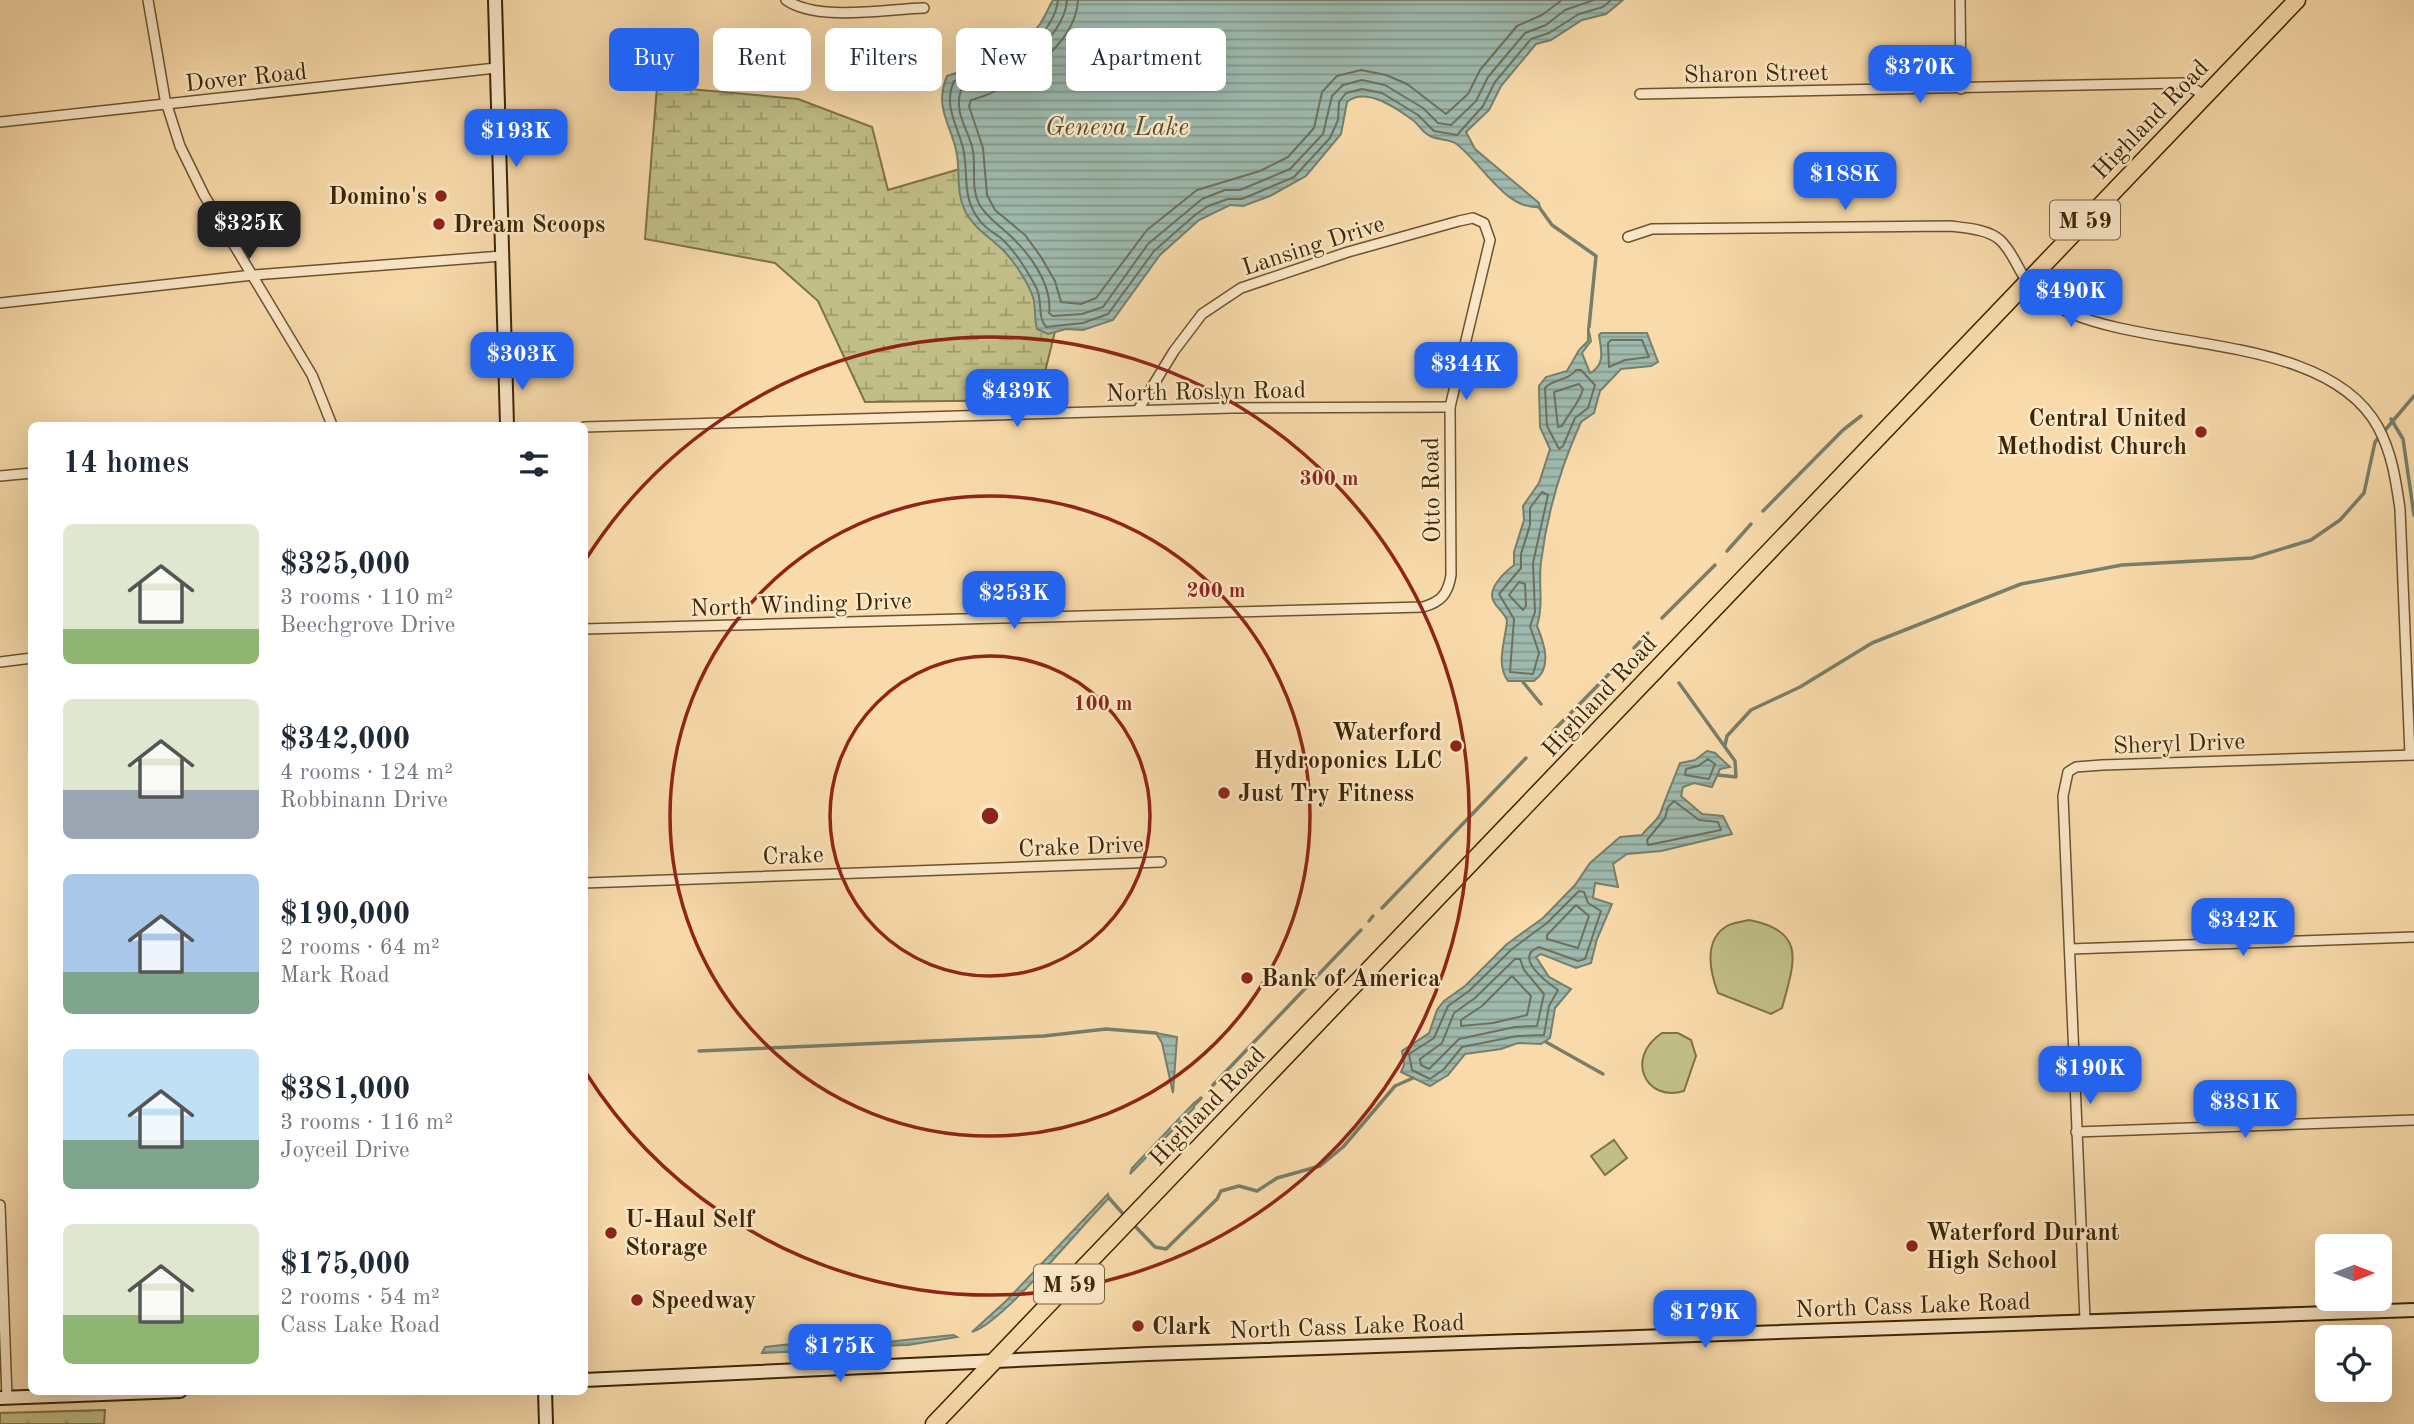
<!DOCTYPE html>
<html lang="en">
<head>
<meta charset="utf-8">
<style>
  body { margin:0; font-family:"Old Standard TT",serif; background:#f6f6f7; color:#1f2937; height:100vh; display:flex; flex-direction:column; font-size:26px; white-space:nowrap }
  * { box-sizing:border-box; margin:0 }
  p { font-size:23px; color:#747a83 }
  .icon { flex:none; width:38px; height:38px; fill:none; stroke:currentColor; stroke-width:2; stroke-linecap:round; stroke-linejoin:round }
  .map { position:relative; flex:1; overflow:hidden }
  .sheet { position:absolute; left:28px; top:422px; width:560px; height:973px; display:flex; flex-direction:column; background:#fff; border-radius:10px; box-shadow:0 7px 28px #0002 }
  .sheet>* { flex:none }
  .hud { position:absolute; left:609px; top:28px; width:665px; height:63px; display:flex; gap:14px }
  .needle { width:46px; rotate:90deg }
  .fabs { position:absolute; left:2315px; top:1234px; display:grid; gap:14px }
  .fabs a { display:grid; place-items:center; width:77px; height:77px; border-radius:10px; background:#fff; box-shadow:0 7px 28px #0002; font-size:35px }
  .price { position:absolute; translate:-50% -60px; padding:0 16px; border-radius:14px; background:#2563eb; color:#fff; font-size:23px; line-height:46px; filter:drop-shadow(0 2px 4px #0008) }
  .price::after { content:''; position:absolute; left:50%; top:42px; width:21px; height:16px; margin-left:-10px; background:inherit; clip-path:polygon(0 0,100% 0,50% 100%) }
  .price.selected { background:#222; color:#fff }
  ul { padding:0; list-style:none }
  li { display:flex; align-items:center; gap:21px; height:175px; padding:0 35px }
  li span { display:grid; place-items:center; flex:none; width:196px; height:140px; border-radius:10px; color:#555 }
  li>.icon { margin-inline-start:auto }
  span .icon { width:84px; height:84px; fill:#fffc; stroke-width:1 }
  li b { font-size:30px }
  h2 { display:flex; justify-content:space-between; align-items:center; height:84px; padding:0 35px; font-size:30px }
  .chip { padding:0 24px; border-radius:10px; background:#fff; box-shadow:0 7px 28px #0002; font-size:24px; line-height:63px }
  .chip.selected { background:#2563eb; color:#fff }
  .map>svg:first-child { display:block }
</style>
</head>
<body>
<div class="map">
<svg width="2414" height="1424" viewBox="0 0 2414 1424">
  <defs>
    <pattern id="forest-firs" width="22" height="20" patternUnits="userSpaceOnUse" patternTransform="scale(1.75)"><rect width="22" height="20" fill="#c1bf87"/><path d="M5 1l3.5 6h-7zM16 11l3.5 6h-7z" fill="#9e9b6c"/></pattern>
    <pattern id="wetland-marsh" width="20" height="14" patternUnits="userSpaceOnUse" patternTransform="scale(1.75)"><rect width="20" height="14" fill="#c1bf87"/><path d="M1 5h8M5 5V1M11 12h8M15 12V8" fill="none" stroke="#9e9b6c"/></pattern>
    <pattern id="water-rules" width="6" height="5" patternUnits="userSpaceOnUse" patternTransform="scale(1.75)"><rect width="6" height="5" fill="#9ebaaf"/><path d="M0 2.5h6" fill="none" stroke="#82978c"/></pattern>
  </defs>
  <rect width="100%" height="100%" fill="#f9dbab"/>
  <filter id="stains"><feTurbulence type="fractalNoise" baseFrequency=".00286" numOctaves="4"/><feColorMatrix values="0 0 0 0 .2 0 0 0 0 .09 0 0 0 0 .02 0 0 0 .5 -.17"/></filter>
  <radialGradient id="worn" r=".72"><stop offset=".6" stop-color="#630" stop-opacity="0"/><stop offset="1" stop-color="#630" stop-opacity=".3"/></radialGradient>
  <!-- forest -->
  <path fill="url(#forest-firs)" stroke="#7f7246" stroke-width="2" d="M105 1410 104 1424H0V1413Z"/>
  <!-- wetland -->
  <path fill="url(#wetland-marsh)" stroke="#7f7246" stroke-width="2" d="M657 86 798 99 872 127 888 190 977 164 1069 275 1038 400 865 402 818 301 775 263 645 239Z"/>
  <!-- garden -->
  <g fill="#c1bf87" stroke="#7f7246" stroke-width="2">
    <path d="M1749 920C1808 931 1794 963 1782 1008L1771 1014 1718 993C1710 972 1703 940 1727 926 1732 923 1742 922 1749 920Z"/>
    <path d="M1662 1033H1678L1691 1040 1696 1056 1684 1091C1646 1103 1624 1058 1662 1033Z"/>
    <path d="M1614 1140 1627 1158 1605 1175 1591 1156Z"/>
  </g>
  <!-- water -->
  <g fill="url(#water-rules)" stroke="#777f6b" stroke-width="2">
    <path d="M1053 0H1623L1606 14 1582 20 1551 40 1536 44 1501 86 1489 110 1466 132 1475 149 1539 203 1540 207C1505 211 1479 159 1455 143 1448 139 1438 140 1430 136 1422 132 1420 126 1414 121 1398 109 1366 86 1347 102L1341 134 1306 176 1270 196 1243 206 1230 205 1199 220 1160 255 1113 320 1083 330 1066 329 1048 334 1037 329C1034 318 1036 307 1033 297 1028 282 1015 263 1004 251 991 238 976 230 966 213 956 194 960 175 957 155 953 127 933 109 947 76L961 71 968 74C995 66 1023 47 1040 24 1045 17 1048 8 1053 0Z"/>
    <path d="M1588 327 1591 341 1582 353 1590 373C1606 365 1601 349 1599 335L1601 333H1647L1658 362 1651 366 1621 369 1600 391 1594 413 1581 422C1561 466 1547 514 1541 562 1538 584 1544 604 1537 626 1544 643 1553 668 1534 681H1508C1495 664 1506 639 1507 620 1504 613 1498 609 1494 602 1486 589 1505 572 1514 565V552L1524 520 1523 506 1539 483 1550 449 1540 427 1539 386 1546 377 1567 371 1579 350 1588 341Z"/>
    <path d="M1707 751 1715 753 1730 767 1720 769 1712 787 1694 783 1683 787 1681 796 1702 814 1723 816 1732 834 1661 851 1627 854 1613 864 1618 887 1595 883 1593 898 1612 904 1597 939 1591 963 1576 968 1541 954 1536 957 1549 977 1571 989 1555 1008 1550 1038 1541 1044 1518 1043 1501 1049 1465 1054 1448 1075 1430 1086 1401 1072 1404 1065 1402 1051 1429 1033 1437 1010 1444 1001 1465 986 1507 944 1543 918 1575 885 1590 863 1620 837 1642 835C1647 828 1656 822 1660 814 1666 797 1673 781 1680 763L1695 760Z"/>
    <path d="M1156 1033 1177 1037 1173 1093 1162 1043Z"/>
    <path d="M1194 1103V1108L1130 1174 1132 1168Z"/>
    <path d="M1108 1194 1109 1198C1081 1226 1003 1323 972 1332L1006 1301Z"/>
    <path d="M953 1335 957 1337 908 1345 839 1347Z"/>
    <path d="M792 1344 813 1346 808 1351 762 1353 765 1347Z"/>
  </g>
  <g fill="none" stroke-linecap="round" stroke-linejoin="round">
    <!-- shore -->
    <g stroke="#6e705a" stroke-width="2">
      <path d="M1058 0C1054 36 1006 69 974 80 966 82 961 77 954 81 943 106 957 124 963 148 969 174 961 198 980 221 985 228 994 233 1001 238 1016 252 1026 269 1036 287 1043 300 1037 317 1046 327L1083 323 1108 314 1154 251 1195 215 1208 206 1228 199H1242L1294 177 1330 138 1338 120 1339 102 1346 93 1362 89 1382 93 1418 115 1434 131 1457 135 1483 106 1495 82 1531 39 1549 33 1579 14 1603 7 1611 0"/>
      <path d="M1067 0C1065 40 999 89 961 90 954 112 966 126 972 146 977 165 970 186 979 204 986 216 995 222 1005 231 1027 250 1053 283 1049 313L1053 316 1082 314 1103 307 1148 244 1202 199 1225 190H1240L1290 169 1323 134 1332 96 1343 85 1362 80 1385 85 1423 108 1438 123 1451 125 1476 101 1488 77 1525 33 1546 25 1565 10 1594 0"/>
      <path d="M1078 0C1076 46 1011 90 971 100L969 106 983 148 987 195 995 210 1025 235 1041 257 1055 281 1061 302 1081 304 1096 298 1147 230 1197 190 1260 171 1288 157 1314 128 1322 92 1337 76 1361 70 1386 75 1407 84 1446 114 1468 94 1480 70 1517 26 1542 15 1562 0"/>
      <path d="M1611 340H1642L1649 357 1625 360 1609 367 1608 343Z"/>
      <path d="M1576 370H1581L1595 385 1588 408 1575 418 1563 446 1559 449 1547 426 1545 388C1554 378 1567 382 1576 370Z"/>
      <path d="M1579 384 1583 389C1579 404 1569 412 1562 426L1558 427 1554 392Z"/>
      <path d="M1542 492 1548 495 1533 563 1535 612 1530 626 1539 653 1533 674 1510 672 1514 619 1499 594 1521 568V554L1530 525V508Z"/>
      <path d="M1519 582 1525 584 1526 606 1523 610 1509 595Z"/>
      <path d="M1708 759 1715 764 1709 779 1685 775 1686 769 1698 766Z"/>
      <path d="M1674 801 1699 820 1718 822 1721 830 1648 845 1647 840 1665 818 1668 807Z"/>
      <path d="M1579 891 1584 892 1588 903 1601 911 1585 959 1578 961 1539 947C1512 957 1548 983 1558 990L1549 1006 1544 1035 1517 1036 1462 1047 1444 1069 1430 1079 1412 1070 1409 1054 1434 1038 1448 1006 1469 991 1512 949 1547 923Z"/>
      <path d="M1576 905 1589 916 1578 948 1547 939V935Z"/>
      <path d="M1515 959H1520L1524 970 1544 994 1537 1026 1515 1027 1459 1039 1429 1069 1421 1065 1420 1059 1442 1043 1454 1013 1475 998Z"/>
      <path d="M1512 976 1531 996 1527 1015 1493 1023 1461 1026V1020L1482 1006Z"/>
    </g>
    <!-- stream -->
    <g stroke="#777f6b" stroke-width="3.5">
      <path d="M1539 207 1552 225 1596 256 1589 327"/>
      <path d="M2391 419 2403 439 2414 515"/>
      <path d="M1763 511 1843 430 1861 416"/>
      <path d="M1727 551 1751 524"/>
      <path d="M1662 618 1715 565"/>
      <path d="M1634 648 1648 633"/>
      <path d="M1523 682 1541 704"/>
      <path d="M1679 683 1735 761 1736 777 1718 775"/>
      <path d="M1553 731 1613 670"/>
      <path d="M1725 745 1727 736 1751 710 1800 687 1872 643 2021 584 2122 565 2252 558 2311 540 2340 520 2364 493 2375 442 2414 396"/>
      <path d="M1382 908 1526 758"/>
      <path d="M1369 921 1373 916"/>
      <path d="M1546 1042 1603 1074"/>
      <path d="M699 1051 1044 1036 1106 1029 1156 1033"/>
      <path d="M1213 1085 1361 930"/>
      <path d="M1195 1104 1201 1098"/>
      <path d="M1109 1198 1125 1216"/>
      <path d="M1133 1224 1155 1247 1166 1249 1217 1199 1221 1191 1239 1186 1257 1191 1277 1178 1320 1166 1343 1147 1395 1086 1413 1078"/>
    </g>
    <defs>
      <g id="street">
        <path d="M148 0 165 99 180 146 204 195 312 375 332 425"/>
        <path d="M786 0C818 22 886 9 924 8"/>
        <path d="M1960 0 1961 89"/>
        <path d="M1640 94 2183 83 2205 95"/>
        <path d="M0 122 496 68"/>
        <path d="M1628 237 1652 229 1950 226C1965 228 1988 229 2000 240 2012 251 2017 267 2026 280 2036 295 2052 305 2068 312 2154 351 2327 334 2378 427 2392 453 2396 481 2400 509L2410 755"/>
        <path d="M0 303 253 275 502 256"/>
        <path d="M584 427 1231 408 1450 407"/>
        <path d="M0 476 32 473"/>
        <path d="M584 629 1423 607C1441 602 1448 594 1451 575L1450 407 1490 240 1484 223 1473 218 1459 221 1348 252 1241 288 1202 314 1174 351 1138 410"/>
        <path d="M0 662 32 658"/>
        <path d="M584 883 1161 862"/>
        <path d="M2070 949 2414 937"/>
        <path d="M2076 1132 2414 1120"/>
        <path d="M0 1205 7 1397"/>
        <path d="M2085 1320 2063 796 2068 772 2076 767 2102 765 2414 755"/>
      </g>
      <g id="secondary">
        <path d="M495 0 507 425"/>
        <path d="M584 1380 1148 1354 2414 1310"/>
        <path d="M545 1391 546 1424"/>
        <path d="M0 1398 180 1391"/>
      </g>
      <path id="highway" d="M934 1424 2297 0"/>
    </defs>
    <!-- street casing -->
    <use href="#street" stroke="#6c532e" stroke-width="12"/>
    <!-- secondary casing -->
    <use href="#secondary" stroke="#3d2605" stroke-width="16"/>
    <!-- highway casing -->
    <use href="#highway" stroke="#3d2605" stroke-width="19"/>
    <!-- street -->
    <use href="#street" stroke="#fbe8c8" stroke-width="9"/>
    <!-- secondary -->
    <use href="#secondary" stroke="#fbe8c8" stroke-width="12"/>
    <!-- highway -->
    <use href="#highway" stroke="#f9dbab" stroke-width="16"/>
  </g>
  <!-- distance rings -->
  <g fill="none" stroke="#8f2418" stroke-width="3.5">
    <circle cx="990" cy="816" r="160"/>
    <circle cx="990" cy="816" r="320"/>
    <path d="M586 559A479 479 0 1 1 586 1073"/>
  </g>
  <!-- markers -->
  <g fill="#8f2418" stroke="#fbe8c8" stroke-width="2.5">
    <circle cx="441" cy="196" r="7"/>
    <circle cx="439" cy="224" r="7"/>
    <circle cx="2201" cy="432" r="7"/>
    <circle cx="1456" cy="746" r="7"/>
    <circle cx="1224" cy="793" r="7"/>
    <circle cx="1247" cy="978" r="7"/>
    <circle cx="611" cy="1233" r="7"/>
    <circle cx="1912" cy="1246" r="7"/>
    <circle cx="637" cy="1300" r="7"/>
    <circle cx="1138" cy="1326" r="7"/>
  </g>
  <g text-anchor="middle" stroke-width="5" stroke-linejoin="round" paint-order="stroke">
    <!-- shield labels -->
    <g fill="#fbe8c8" stroke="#766040" stroke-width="2">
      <rect x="2050" y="200.5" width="70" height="39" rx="5"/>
      <rect x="1034" y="1264.5" width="70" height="39" rx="5"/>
    </g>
    <g font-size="23" font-weight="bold" fill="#3d2605">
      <text x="2085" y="228">M 59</text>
      <text x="1069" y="1292">M 59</text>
    </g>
    <!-- street labels -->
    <g font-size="24" fill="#3d2605" stroke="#fbe8c8">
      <text transform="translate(1756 73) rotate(-1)" y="8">Sharon Street</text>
      <text transform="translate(246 77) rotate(-6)" y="8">Dover Road</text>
      <text transform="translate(2150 119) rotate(-46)" y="8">Highland Road</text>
      <text transform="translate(1313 245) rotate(-18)" y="8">Lansing Drive</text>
      <text transform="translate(1206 391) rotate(-1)" y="8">North Roslyn Road</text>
      <text transform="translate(1431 490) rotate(-91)" y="8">Otto Road</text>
      <text transform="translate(801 604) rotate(-2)" y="8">North Winding Drive</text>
      <text transform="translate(1599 696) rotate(-47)" y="8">Highland Road</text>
      <text transform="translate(2179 743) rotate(-2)" y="8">Sheryl Drive</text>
      <text transform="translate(1081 846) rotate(-2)" y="8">Crake Drive</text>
      <text transform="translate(793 855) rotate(-2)" y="8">Crake</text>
      <text transform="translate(1207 1106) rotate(-46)" y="8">Highland Road</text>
      <text transform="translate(1913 1305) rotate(-2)" y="8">North Cass Lake Road</text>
      <text transform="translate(1347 1326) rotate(-2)" y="8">North Cass Lake Road</text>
    </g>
    <!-- poi labels -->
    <g font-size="24" font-weight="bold" fill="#3d2605" stroke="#fbe8c8" text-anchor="start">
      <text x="427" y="204" text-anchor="end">Domino's</text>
      <text x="453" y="232">Dream Scoops</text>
      <text x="2187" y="426" text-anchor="end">Central United<tspan x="2187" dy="28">Methodist Church</tspan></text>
      <text x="1442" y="740" text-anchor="end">Waterford<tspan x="1442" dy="28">Hydroponics LLC</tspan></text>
      <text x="1238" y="801">Just Try Fitness</text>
      <text x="1261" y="986">Bank of America</text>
      <text x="625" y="1227">U-Haul Self<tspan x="625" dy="28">Storage</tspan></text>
      <text x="1926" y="1240">Waterford Durant<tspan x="1926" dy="28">High School</tspan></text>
      <text x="651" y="1308">Speedway</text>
      <text x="1152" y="1334">Clark</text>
    </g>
    <!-- water labels -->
    <g font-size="26" font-style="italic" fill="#554b30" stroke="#fbe8c8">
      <text x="1117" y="135">Geneva Lake</text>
    </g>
  </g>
  <circle cx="990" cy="816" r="10" fill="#8f2418" stroke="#fbe8c8" stroke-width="3.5"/>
  <g font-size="21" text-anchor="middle" font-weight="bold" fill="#8f2418" stroke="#fbe8c8" stroke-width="5" stroke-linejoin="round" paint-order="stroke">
    <text x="1329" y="485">300 m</text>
    <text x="1216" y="597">200 m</text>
    <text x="1103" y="710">100 m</text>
  </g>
  <rect width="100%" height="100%" filter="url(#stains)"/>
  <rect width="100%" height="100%" fill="url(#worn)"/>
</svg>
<div class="fabs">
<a><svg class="needle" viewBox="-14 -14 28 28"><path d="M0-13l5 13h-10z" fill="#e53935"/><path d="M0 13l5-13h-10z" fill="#747a83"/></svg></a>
<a><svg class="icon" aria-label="locate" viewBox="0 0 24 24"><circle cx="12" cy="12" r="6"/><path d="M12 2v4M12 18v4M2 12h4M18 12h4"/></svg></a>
</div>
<b class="price" style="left:1920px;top:105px">$370K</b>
<b class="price" style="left:516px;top:169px">$193K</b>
<b class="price" style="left:1845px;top:212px">$188K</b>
<b class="price selected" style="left:249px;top:261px">$325K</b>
<b class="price" style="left:2071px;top:329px">$490K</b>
<b class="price" style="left:522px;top:392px">$303K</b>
<b class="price" style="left:1466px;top:402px">$344K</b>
<b class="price" style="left:1017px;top:429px">$439K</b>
<b class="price" style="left:1014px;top:631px">$253K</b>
<b class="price" style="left:2243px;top:958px">$342K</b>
<b class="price" style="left:2090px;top:1106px">$190K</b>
<b class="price" style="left:2245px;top:1140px">$381K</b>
<b class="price" style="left:1705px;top:1350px">$179K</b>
<b class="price" style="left:840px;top:1384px">$175K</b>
<div class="hud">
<a class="chip selected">Buy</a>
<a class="chip">Rent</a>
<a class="chip">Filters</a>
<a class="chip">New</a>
<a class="chip">Apartment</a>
</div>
<section class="sheet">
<h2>14 homes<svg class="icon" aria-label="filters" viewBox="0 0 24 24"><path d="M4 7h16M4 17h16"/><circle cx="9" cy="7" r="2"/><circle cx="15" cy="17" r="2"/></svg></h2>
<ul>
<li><span style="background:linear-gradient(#dfe7d0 75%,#8fb573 0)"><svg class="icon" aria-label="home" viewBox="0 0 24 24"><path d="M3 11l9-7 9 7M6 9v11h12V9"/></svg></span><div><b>$325,000</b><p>3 rooms · 110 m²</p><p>Beechgrove Drive</p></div></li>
<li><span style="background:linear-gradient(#dfe7d0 65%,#9aa5b1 0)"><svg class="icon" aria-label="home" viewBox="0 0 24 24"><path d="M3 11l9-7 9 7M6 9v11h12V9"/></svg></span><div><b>$342,000</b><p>4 rooms · 124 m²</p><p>Robbinann Drive</p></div></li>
<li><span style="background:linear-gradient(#a9c7e8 70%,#7fa58c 0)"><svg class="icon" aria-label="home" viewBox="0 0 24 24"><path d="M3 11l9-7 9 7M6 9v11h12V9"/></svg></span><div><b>$190,000</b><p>2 rooms · 64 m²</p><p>Mark Road</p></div></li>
<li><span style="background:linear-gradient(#bfe0f5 65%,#7fa58c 0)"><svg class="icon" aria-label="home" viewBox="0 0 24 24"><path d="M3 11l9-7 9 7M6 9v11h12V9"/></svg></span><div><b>$381,000</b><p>3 rooms · 116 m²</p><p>Joyceil Drive</p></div></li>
<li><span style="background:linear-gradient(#dfe7d0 65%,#8fb573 0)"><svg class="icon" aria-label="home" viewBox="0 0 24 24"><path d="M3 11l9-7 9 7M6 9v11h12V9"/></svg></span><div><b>$175,000</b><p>2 rooms · 54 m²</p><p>Cass Lake Road</p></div></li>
</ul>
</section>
</div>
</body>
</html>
